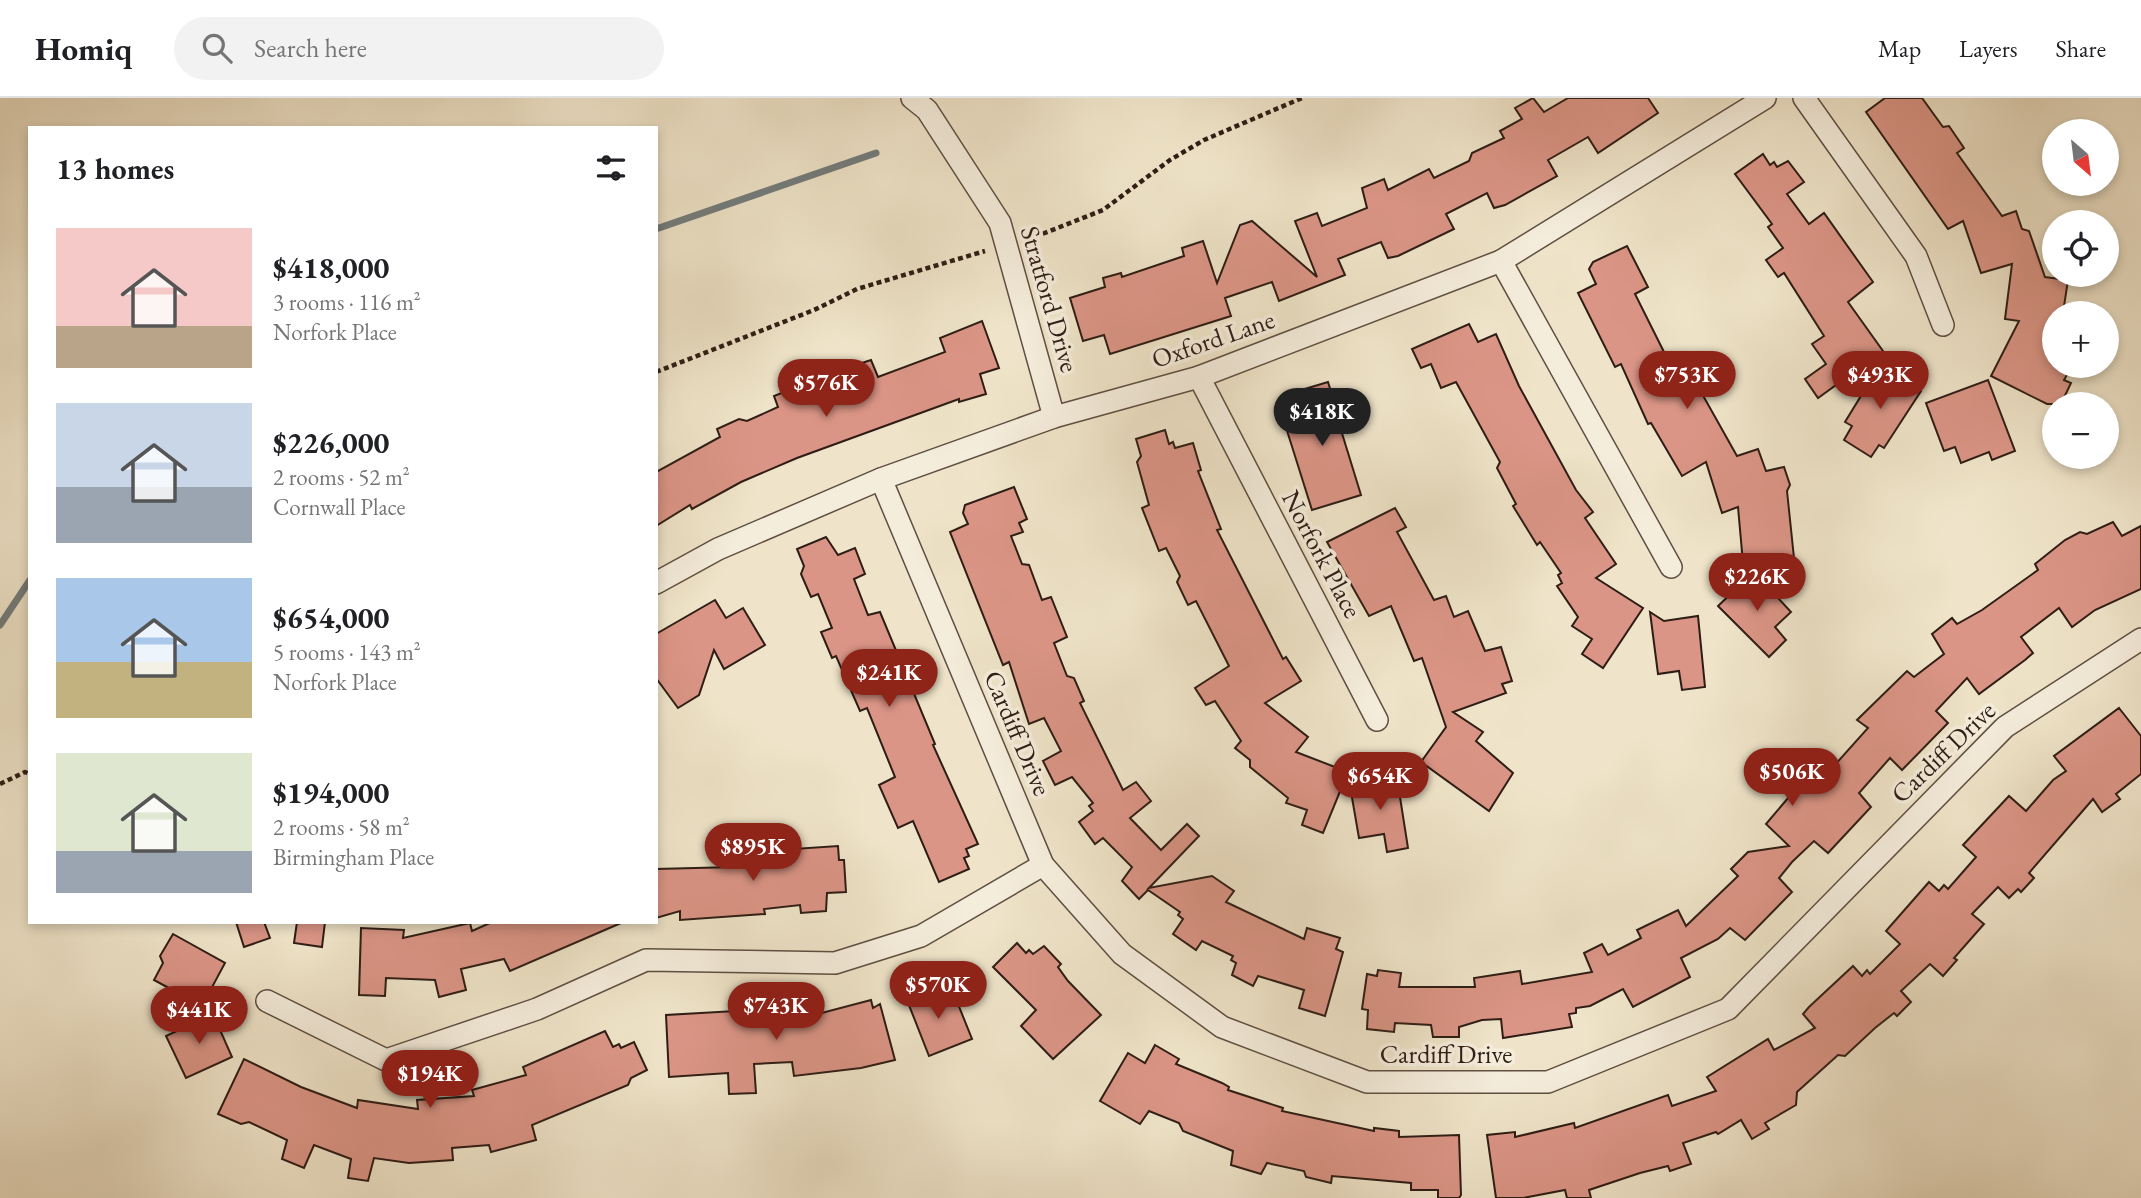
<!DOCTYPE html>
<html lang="en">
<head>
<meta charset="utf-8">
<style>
  body { margin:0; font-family:"EB Garamond",serif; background:#f2f2f2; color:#202124; height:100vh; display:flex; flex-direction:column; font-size:26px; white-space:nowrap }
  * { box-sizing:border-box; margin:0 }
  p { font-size:23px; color:#757577 }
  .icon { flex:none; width:38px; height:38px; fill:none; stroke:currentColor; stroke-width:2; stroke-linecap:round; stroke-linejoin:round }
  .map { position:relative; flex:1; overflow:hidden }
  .details { position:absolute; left:28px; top:28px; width:630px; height:798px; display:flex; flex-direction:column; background:#fff; border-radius:0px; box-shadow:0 4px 10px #0003 }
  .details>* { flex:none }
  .needle { width:46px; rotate:152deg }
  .buttons { position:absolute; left:2042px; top:21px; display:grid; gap:14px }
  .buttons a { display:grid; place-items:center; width:77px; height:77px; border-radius:50%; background:#fff; box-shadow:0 4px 10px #0003; font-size:35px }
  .price { position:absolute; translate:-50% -60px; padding:0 16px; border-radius:24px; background:#8f2418; color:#fff; font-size:23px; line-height:46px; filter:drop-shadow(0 2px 4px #0008) }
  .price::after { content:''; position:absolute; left:50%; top:42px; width:21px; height:16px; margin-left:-10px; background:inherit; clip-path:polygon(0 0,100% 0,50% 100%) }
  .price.on { background:#222; color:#fff }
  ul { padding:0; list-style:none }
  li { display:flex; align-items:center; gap:21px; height:175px; padding:0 28px }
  li span { display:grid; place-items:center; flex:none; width:196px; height:140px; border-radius:0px; color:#555 }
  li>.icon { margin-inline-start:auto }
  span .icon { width:84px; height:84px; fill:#fffc; stroke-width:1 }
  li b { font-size:30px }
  h2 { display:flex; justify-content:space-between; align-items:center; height:84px; padding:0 28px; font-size:30px }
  header { display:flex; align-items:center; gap:42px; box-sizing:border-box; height:98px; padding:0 35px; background:#fff; border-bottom:2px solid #e0e0e0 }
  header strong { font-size:33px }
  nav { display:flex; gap:38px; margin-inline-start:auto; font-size:24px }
  .search { width:490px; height:63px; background:#f2f2f2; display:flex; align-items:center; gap:18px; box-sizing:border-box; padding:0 24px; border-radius:38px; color:#757577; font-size:26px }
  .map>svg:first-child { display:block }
</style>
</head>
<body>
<header>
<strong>Homiq</strong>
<div class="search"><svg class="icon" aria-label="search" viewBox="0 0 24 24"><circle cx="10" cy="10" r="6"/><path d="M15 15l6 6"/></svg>Search here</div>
<nav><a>Map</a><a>Layers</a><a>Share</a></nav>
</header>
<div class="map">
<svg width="2141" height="1100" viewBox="0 0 2141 1100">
  <rect width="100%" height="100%" fill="#efe4c9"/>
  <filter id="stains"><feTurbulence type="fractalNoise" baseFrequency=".00286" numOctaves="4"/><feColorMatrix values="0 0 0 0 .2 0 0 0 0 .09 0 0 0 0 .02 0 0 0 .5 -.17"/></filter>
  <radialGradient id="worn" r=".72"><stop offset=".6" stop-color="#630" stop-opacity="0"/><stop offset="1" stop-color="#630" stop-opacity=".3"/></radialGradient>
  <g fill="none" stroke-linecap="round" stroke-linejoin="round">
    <!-- stream -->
    <g stroke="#727c7c" stroke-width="7">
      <path d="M656 131 876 55"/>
      <path d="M0 527 30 482"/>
    </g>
  </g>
  <!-- building -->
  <g fill="#db9586" stroke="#2e1d15" stroke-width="2">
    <path d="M1533 0 1544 14 1568 0H1648L1658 15 1598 55 1588 39 1548 62 1557 78 1505 107 1494 110 1487 95 1446 116 1454 131 1398 158 1388 160 1381 144 1338 161 1345 177 1279 203 1272 184 1225 200 1231 218 1110 256 1104 237 1083 243 1070 200 1105 189 1103 180 1121 175 1122 179 1184 158 1182 150 1203 143 1217 185 1240 127 1252 123 1317 179 1295 123 1317 115 1322 128 1367 110 1362 90 1384 81 1388 92 1429 71 1434 80 1469 63 1472 55 1504 40 1500 33 1522 21 1515 10Z"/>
    <path d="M1885 0H1922L1943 29 1949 28 1964 50 1957 55 2002 118 2016 113 2022 131 2029 133 2045 179 2068 182 2063 215H2054V268L2068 275 2064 282 2071 285 2061 306H2047L1991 278 2019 223 2005 221 2012 166 1981 175 1963 123 1948 131 1866 14Z"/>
    <path d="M1763 56 1770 67 1774 64 1777 69 1788 63 1804 84 1787 96 1809 126 1824 115 1873 184 1848 204 1883 253 1818 300 1805 281 1826 266 1812 246 1824 238 1784 175 1778 179 1766 162 1783 150 1768 129 1772 126 1735 76Z"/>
    <path d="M1627 148 1648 189 1635 196 1667 260 1672 257 1684 278 1704 267 1714 287 1701 294 1737 358 1758 351 1766 373 1784 369 1790 387 1787 393 1794 460 1743 465 1738 409 1722 415 1706 364 1682 378 1651 325 1648 326 1621 266 1615 269 1578 195 1596 186 1589 171 1593 164Z"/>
    <path d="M982 223 999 270 980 276 986 296 959 304V301L797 360 741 384 692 411 690 407 656 428V374L720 339 717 331 739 321 747 323 778 309 774 298 834 274 871 262 878 279 945 254 940 240Z"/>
    <path d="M1469 226 1478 244 1496 236 1519 288 1576 392 1593 414 1585 420 1616 466 1596 480 1643 510 1603 570 1582 556 1592 541 1572 528 1578 519 1557 488 1562 485 1558 477 1561 475 1540 444 1537 447 1513 408 1516 406 1497 370 1500 364 1456 284 1441 290 1431 266 1421 270 1412 251Z"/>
    <path d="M1880 267 1921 293 1884 350 1879 347 1871 359 1844 342 1852 328 1845 324Z"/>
    <path d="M1988 282 2015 353 1992 362 1989 354 1961 365 1955 349 1944 353 1926 305Z"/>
    <path d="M1328 284 1333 300 1341 304 1349 329 1341 332 1361 397 1312 412 1283 320 1301 314 1298 293Z"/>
    <path d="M1165 332 1169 346 1173 344 1175 350 1193 345 1201 372 1198 373 1221 431 1217 432 1283 561 1286 559 1301 583 1265 605 1308 639 1296 654 1348 674 1323 735 1302 727 1307 712 1286 705 1288 700 1250 669V662L1235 650 1241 643 1215 603 1206 607 1195 590 1229 568 1196 503 1188 507 1177 484 1180 478 1166 450 1159 453 1142 410 1149 407 1137 364 1141 358 1136 341Z"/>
    <path d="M1014 389 1027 421 1019 425 1023 434 1011 438 1022 466 1029 467 1042 502 1051 499 1067 539 1054 545 1067 578 1074 580 1084 603 1080 605 1123 692 1136 684 1151 703 1130 720 1161 752 1187 726 1199 738 1149 790 1212 778 1234 793 1226 804 1304 841 1307 830 1340 840 1336 851 1343 854 1325 918 1299 910 1304 892 1258 878 1253 888 1232 877 1236 865 1231 862 1233 858 1202 843 1196 852 1173 836 1183 821 1178 817 1180 814 1148 792 1139 801 1122 783 1132 769 1103 740 1095 746 1079 724 1093 713 1089 708 1093 705 1072 679 1055 687 1043 663 1061 653 1044 620 1029 626 1009 564 1003 567 950 434 968 426 963 415 965 407Z"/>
    <path d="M1395 410 1406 429 1397 434 1434 502 1446 498 1454 519 1468 513 1485 553 1501 549 1512 583 1502 586 1506 595 1453 614 1483 634 1476 643 1513 675 1489 713 1421 664 1446 629 1422 560 1414 563 1391 508 1369 518 1327 444Z"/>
    <path d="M2113 424 2122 438 2141 428V491L2095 512 2072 529 2059 510 2021 539 2033 555 2025 562 1979 596 1967 580 1936 613 1948 625 1902 672 1890 660 1859 695 1871 709 1828 755 1814 743 1792 764 1779 780 1792 794 1745 842 1730 830 1718 841 1681 860 1690 879 1633 909 1623 891 1590 908 1576 910V915L1569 916 1572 929 1503 940 1501 921 1482 922 1459 929V939H1433L1431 927 1395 925 1394 934 1367 931 1368 912 1362 911 1367 876 1377 878 1378 872 1401 875 1399 889H1475L1474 880 1520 873 1522 886 1592 874 1584 855 1602 846 1608 857 1641 840 1637 832 1678 812 1686 828 1738 778 1731 771 1748 754 1789 748 1766 726 1822 660 1833 669 1868 630 1857 622 1907 573 1914 579 1944 556 1932 536 1952 520 1957 526 1982 512 2038 472 2035 466 2065 442 2080 434 2087 436Z"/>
    <path d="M826 439 838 457 855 450 865 476 854 481 868 517 880 514 935 646 933 647 978 746 966 751 969 758 964 760 969 771 939 784 913 723 898 730 879 687 895 679 867 610 860 613 836 558 832 560 821 534 832 530 818 496 811 499 801 476 804 468 797 451Z"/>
    <path d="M1754 474 1791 514 1775 529 1786 542 1769 559 1718 508Z"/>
    <path d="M715 502 726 520 743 510 765 547 724 571 714 552 699 597 678 610 656 580V536Z"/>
    <path d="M1650 514 1664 523 1698 518 1705 589 1682 592 1679 573 1658 576Z"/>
    <path d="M2119 610 2141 638V676L2116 696 2120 701 2102 714 2093 701 2029 775 2034 780 2021 794 2018 791 2009 800 1998 789 1972 816 1984 826 1954 860 1957 862 1943 878 1930 866 1901 893 1911 904 1897 918 1894 915 1875 930 1845 958 1838 957 1797 994 1796 1007 1765 1025 1769 1031 1752 1041 1741 1022 1718 1036 1716 1034 1683 1045 1691 1066 1670 1073 1668 1068 1640 1075 1589 1092 1591 1100H1567L1565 1092 1523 1100H1496L1487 1037 1515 1034V1039L1574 1025 1575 1030 1668 997 1672 1008 1716 993 1707 979 1768 941 1774 952 1815 930 1803 916 1809 909 1853 868 1862 878 1867 872 1870 876 1900 846 1886 833 1929 784 1939 793 1944 787 1948 791 1976 759 1963 747 2009 698 2026 713 2053 682 2066 673 2054 658Z"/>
    <path d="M1397 680 1408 750 1387 754 1384 736 1359 740 1350 688Z"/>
    <path d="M779 746V752L838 748 839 762H844L846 794 827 795 826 813 801 815 800 807 764 811 765 816 680 822V813L656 820V771L735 769 737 747Z"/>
    <path d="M236 824H264L270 840 244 849Z"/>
    <path d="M297 824H325L322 849 294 845Z"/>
    <path d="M492 824 621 825 510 873 504 861 461 871 466 892 439 899 435 882 386 880 385 898 359 897 361 830 404 832 403 840 470 825 472 833Z"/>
    <path d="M173 836 225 865 202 908 154 882 163 865 160 858Z"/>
    <path d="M1017 845 1026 855 1029 852 1033 856 1044 848 1061 866 1058 869 1068 883 1101 917 1053 961 1021 928 1036 912 993 869Z"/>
    <path d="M931 886 939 907 956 901 972 941 929 958 905 897Z"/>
    <path d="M871 902 873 910 880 906 895 962 861 970 794 978 792 964 754 966 756 995 729 996 728 975 669 979 666 917 753 912V916L813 909 814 917Z"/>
    <path d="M213 916 232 959 186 980 166 938Z"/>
    <path d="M605 933 613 949 619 946 621 950 634 944 647 972 631 980 628 987 532 1027 536 1042 491 1054 489 1047 452 1050 453 1062 409 1065 374 1060 368 1083 348 1080 351 1061 314 1047 304 1070 282 1061 287 1042 249 1024 241 1026 218 1016 244 961 301 989 357 1010 358 1002 418 1011 417 1002 474 998 472 992 526 977 523 969Z"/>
    <path d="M1155 947 1179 961 1176 966 1222 985 1229 989 1228 992 1283 1010 1282 1013 1374 1033V1030L1399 1033V1039L1459 1037 1461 1097 1459 1100H1438V1092H1411V1085L1332 1078 1331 1085 1306 1079 1304 1073 1267 1065 1261 1076 1231 1067 1233 1053 1183 1033 1179 1025 1149 1013 1140 1026 1100 1003 1128 955 1145 965Z"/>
  </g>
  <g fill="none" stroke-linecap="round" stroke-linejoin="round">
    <defs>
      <g id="minor">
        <path d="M912 0 927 12 1000 125 1054 319"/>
        <path d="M1804 0 1916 158 1943 227"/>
        <path d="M1501 163 1671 469"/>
        <path d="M1199 279 1377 622"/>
        <path d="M881 381 1043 767 1122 856 1222 929 1367 984H1548L1728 911 2005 629 2141 541"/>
        <path d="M656 485 718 451 881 381 1054 319 1199 279 1501 163 1765 0"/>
        <path d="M267 903 386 962 537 911 646 862 835 865 921 838 1043 767"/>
      </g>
    </defs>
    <!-- minor casing -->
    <use href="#minor" stroke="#5e4f42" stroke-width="24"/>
    <!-- path -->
    <g stroke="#2e1d15" stroke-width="4.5" stroke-dasharray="5 3.5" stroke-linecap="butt">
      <path d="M1027 142 1103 112 1170 62 1204 42 1302 0"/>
      <path d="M656 274 814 212 857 191 985 153"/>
      <path d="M0 686 25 674 30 676"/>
    </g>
    <!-- minor -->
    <use href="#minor" stroke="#f5eddc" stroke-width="21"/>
  </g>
  <g text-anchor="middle" stroke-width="7" stroke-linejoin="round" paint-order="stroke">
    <!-- street labels -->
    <g font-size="26" fill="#2e1d15" stroke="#f5eddc">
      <text transform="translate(1050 201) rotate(74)" y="9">Stratford Drive</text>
      <text transform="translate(1213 241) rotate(-19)" y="9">Oxford Lane</text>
      <text transform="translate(1322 456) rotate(62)" y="9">Norfork Place</text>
      <text transform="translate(1018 635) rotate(67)" y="9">Cardiff Drive</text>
      <text transform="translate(1943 654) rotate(-44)" y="9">Cardiff Drive</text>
      <text x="1446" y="965">Cardiff Drive</text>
    </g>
  </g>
  <rect width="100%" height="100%" filter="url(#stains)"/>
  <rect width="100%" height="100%" fill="url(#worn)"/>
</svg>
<div class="buttons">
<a><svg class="needle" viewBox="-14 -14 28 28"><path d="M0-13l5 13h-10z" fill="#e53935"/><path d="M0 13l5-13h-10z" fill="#757577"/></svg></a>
<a><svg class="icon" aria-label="locate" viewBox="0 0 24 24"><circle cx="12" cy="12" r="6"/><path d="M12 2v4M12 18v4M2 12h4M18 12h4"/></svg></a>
<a>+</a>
<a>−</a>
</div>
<b class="price" style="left:1687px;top:313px">$753K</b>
<b class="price" style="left:1880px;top:313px">$493K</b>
<b class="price" style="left:826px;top:321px">$576K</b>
<b class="price on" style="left:1322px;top:350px">$418K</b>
<b class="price" style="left:1757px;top:515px">$226K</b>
<b class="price" style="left:889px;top:611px">$241K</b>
<b class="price" style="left:1792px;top:710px">$506K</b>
<b class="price" style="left:1380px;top:714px">$654K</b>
<b class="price" style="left:753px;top:785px">$895K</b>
<b class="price" style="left:938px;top:923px">$570K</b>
<b class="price" style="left:776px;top:944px">$743K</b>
<b class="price" style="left:199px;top:948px">$441K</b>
<b class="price" style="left:430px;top:1012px">$194K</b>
<section class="details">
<h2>13 homes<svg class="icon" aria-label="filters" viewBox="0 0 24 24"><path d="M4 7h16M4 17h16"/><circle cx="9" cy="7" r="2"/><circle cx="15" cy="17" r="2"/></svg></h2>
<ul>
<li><span style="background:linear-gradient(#f6c9c9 70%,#b9a48a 0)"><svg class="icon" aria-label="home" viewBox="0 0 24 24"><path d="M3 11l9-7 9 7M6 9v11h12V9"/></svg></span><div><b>$418,000</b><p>3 rooms · 116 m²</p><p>Norfork Place</p></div></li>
<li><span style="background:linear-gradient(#c9d6e8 60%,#9aa5b1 0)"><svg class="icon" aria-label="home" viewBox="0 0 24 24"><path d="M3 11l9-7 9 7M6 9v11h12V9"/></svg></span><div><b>$226,000</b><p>2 rooms · 52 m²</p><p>Cornwall Place</p></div></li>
<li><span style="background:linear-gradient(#a9c7e8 60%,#c2b280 0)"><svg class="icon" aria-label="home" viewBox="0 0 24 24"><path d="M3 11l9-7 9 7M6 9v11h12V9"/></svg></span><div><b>$654,000</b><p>5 rooms · 143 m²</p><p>Norfork Place</p></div></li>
<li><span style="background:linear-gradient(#dfe7d0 70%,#9aa5b1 0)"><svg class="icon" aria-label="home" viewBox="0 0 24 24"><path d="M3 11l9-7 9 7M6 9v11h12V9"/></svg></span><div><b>$194,000</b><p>2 rooms · 58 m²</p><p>Birmingham Place</p></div></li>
</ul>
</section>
</div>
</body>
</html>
